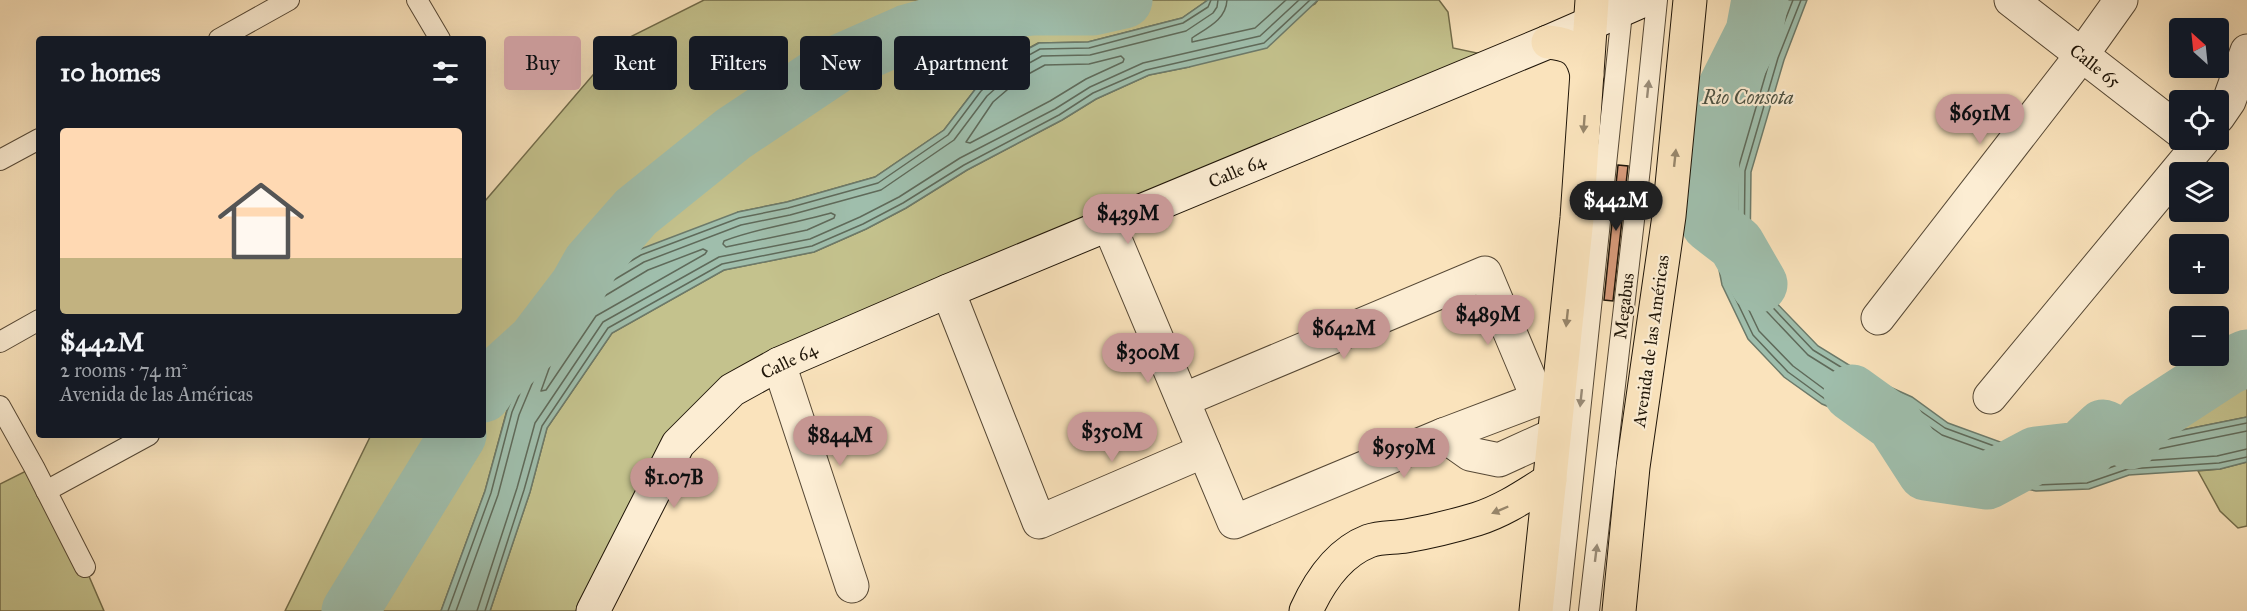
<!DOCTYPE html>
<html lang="en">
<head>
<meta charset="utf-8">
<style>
  body { margin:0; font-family:"IM FELL Great Primer",serif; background:#20242c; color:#f1f3f6; height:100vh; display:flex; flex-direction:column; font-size:22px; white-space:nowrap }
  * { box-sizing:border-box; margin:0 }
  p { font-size:20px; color:#9ea1a6 }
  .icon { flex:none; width:33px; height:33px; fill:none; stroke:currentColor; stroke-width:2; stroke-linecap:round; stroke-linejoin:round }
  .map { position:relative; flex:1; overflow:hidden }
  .panel { position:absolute; left:36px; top:36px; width:450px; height:402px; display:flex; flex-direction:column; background:#171b24; border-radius:6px; box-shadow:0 6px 24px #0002 }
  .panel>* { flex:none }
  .top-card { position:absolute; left:504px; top:36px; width:570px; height:54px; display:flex; gap:12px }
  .needle { width:39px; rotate:333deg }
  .fabs { position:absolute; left:2169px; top:18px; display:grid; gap:12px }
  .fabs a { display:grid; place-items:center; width:60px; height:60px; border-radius:6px; background:#171b24; box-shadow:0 6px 24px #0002; font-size:30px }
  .price { position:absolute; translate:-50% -51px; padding:0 14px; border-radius:21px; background:#c59692; color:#111; font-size:20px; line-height:39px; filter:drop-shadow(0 2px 3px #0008) }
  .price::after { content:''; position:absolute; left:50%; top:36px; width:18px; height:14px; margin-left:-9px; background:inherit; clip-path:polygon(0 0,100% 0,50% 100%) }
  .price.current { background:#222; color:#fff }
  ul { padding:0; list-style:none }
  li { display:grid; align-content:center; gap:12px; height:318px; padding:0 24px }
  li span { display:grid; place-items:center; height:186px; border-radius:6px; color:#555 }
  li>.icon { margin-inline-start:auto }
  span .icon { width:108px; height:108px; fill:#fffc; stroke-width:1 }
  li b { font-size:26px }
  h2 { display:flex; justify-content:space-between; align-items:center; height:72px; padding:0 24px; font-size:26px }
  .chip { padding:0 21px; border-radius:6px; background:#171b24; box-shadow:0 6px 24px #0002; font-size:21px; line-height:54px }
  .chip.current { background:#c59692; color:#111 }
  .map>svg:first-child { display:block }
</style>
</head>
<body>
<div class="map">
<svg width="2247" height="611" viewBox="0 0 2247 611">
  <rect width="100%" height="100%" fill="#fae3bc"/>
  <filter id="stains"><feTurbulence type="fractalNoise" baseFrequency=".00333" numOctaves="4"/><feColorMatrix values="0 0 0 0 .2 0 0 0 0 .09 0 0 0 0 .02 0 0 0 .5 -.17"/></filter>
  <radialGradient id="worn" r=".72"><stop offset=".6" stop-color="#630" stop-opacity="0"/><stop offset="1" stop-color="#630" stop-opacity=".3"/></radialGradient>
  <!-- green -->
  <g fill="#c4c28d" stroke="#726c4a" stroke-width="1.5">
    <path d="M704 0H1208L1182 18 1088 42 1038 43 1007 60 977 87 944 130 875 177 787 202 738 212 507 410 485 491 441 611H285L371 435H483V205L485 201 622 41Z"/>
    <path d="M1318 0H1439L1448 12 1453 48 1505 59 779 364 678 444 593 611H490L530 492 547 428 612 333 724 270 814 252 866 229 906 208 967 170 1062 120 1096 99 1149 75 1189 67 1315 4Z"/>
    <path d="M2227 367 2247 373V417L2088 449V442L2115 415 2142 403 2196 388Z"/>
    <path d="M2247 462V526L2238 528 2220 511 2198 471 2220 469Z"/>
    <path d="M34 467 85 567 104 611H0V484Z"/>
  </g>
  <!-- water -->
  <g fill="#9fbeac" stroke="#6c7a6a" stroke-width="1.5">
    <path d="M1208 0H1318L1267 48 1189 67 1149 75 1096 99 1062 120 967 170 906 208 866 229 814 252 724 270 612 333 547 428 530 492 490 611H441L485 491 507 411 536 341 578 286 638 250 738 212 787 202 875 177 944 130 977 87 1007 60 1039 43 1088 42 1182 18Z"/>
    <path d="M1760 0H1807L1784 60 1751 172 1750 254 1764 290 1818 346 1870 378 1912 397 1948 423 2036 455 2088 449 2247 417V462L2220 469 2129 475 2089 489 2036 491 1987 481 1949 466 1863 421 1822 404 1784 377 1748 339 1722 285 1710 224 1709 198 1725 90 1754 32Z"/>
  </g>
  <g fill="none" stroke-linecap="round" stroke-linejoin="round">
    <!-- shore -->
    <g stroke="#5f6a5a" stroke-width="1.5">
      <path d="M1227 0C1226 20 1207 28 1192 38V42L1255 28 1286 0"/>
      <path d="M1765 0 1760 34 1731 92 1715 198 1716 223 1728 283 1753 335 1788 372 1825 399 1866 416 1951 460 1989 475 2037 485 2087 483 2128 469 2219 463 2247 457"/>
      <path d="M1773 0 1767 37 1738 94 1723 199 1724 222 1735 281 1759 331 1793 366 1828 392 1869 409 1954 453 1991 468 2037 477 2086 476 2126 462 2217 456 2247 449"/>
      <path d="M1793 0 1771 56 1738 169 1737 254 1753 297 1808 355 1864 390 1905 409 1942 435 2034 468 2090 463 2247 431"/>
      <path d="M1801 0 1778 58 1745 171 1744 254 1759 293 1813 350 1867 383 1909 403 1945 428 2035 461 2089 455 2247 423"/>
      <path d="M1121 56 1124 59 1123 62 1086 79 1050 101 970 143 966 142 993 102 1021 78 1045 65 1089 64Z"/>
      <path d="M831 213 835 215 834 218 807 230 726 247 723 244 724 241C758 228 796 223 831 213Z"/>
      <path d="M703 249 707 251 705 254 596 316 546 390 541 391 555 352 593 303 648 270Z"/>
      <path d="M448 611 491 493 512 412 541 344 582 290 641 255 739 218 788 208 878 183 948 135 981 91 1011 65 1040 49 1089 48 1183 23 1208 7 1211 0"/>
      <path d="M456 611 498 495 519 415 547 348 587 296 644 262 741 225 790 215 881 190 954 140 987 96 1015 71 1042 56 1090 55 1186 31 1213 13 1217 7 1218 0"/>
      <path d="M477 611 517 488 535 423 603 322 719 257 810 239 860 217 899 197 960 158 1055 109 1090 87 1143 63 1260 36 1299 0"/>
      <path d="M485 611 524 490 542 426 608 328 722 264 812 246 863 224 903 203 964 165 1059 115 1093 93 1146 70 1264 43 1310 0"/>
    </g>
    <!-- river -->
    <g stroke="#9fbeac" stroke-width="57">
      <path d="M1759 284 1736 244 1710 224 1711 139 1725 90 1754 32 1760 0"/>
      <path d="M1852 393 1895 424 1926 472 1987 481 2036 455 2088 449V442L2103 428 2130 441 2144 421 2227 367 2247 358"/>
      <path d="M483 394 491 382 536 341 578 286 591 263 636 212 733 134 839 63 907 33 974 14 1032 7H1093L1124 0"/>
      <path d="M350 611 458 435"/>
    </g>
  </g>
  <!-- building -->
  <path fill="#d79a7a" stroke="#1f1508" stroke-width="1.5" d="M1618 165 1628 166 1613 301 1604 300Z"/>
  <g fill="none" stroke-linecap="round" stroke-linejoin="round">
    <defs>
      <g id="lane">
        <path d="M417 0 440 39"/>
        <path d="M219 39 289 0"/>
        <path d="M0 160 39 139"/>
        <path d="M0 342 39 320"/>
        <path d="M0 406 34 467 85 567"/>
        <path d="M46 491 149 435"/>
        <path d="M1559 611 1623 3"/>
        <path d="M1589 611 1640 168 1657 0"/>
      </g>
      <g id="street">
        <path d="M2011 0 2180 131"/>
        <path d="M2218 117 2229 101 2247 51"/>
        <path d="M1109 225 1234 522 1443 435 1470 454 1499 460 1554 435"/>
        <path d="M948 291 1039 522 1204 451"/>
        <path d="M1878 318 2081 56 2121 0"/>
        <path d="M779 364 852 586"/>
        <path d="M1990 397 2203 140"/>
        <path d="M1183 400 1485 273 1538 399 1443 435"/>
      </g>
      <path id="secondary" d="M593 611 678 444 732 390 779 364 948 291 1548 42 1644 0"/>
      <g id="primary">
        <path d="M1548 42C1572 44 1582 51 1587 75"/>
        <path d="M1306 611C1319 582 1338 553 1369 541 1380 537 1394 538 1406 536 1429 532 1454 526 1477 519 1505 510 1526 495 1550 480"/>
        <path d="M1536 611 1577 218 1592 0"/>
        <path d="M1619 611 1633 467 1669 216 1690 0"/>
      </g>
    </defs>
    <!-- lane casing -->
    <use href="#lane" stroke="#564835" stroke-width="22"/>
    <!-- street casing -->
    <use href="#street" stroke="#564835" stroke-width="35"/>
    <!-- secondary casing -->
    <use href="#secondary" stroke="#1f1508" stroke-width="35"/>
    <!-- primary casing -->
    <use href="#primary" stroke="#1f1508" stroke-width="35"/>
    <!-- lane -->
    <use href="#lane" stroke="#fcedd3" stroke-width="20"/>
    <!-- street -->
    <use href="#street" stroke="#fcedd3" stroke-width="33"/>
    <!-- secondary -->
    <use href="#secondary" stroke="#fcedd3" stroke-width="33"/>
    <!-- primary -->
    <use href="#primary" stroke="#fae3bc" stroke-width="33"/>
  </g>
  <!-- one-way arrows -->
  <defs><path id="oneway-solid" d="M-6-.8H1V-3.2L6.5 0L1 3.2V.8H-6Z" transform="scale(1.5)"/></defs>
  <g fill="#998c78">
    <use href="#oneway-solid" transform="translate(1648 89) rotate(-84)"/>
    <use href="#oneway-solid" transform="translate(1581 398) rotate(96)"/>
    <use href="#oneway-solid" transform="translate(1596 553) rotate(-83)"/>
  </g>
  <g fill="#97866b">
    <use href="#oneway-solid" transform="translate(1584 124) rotate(94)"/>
    <use href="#oneway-solid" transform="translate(1675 158) rotate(-84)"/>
    <use href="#oneway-solid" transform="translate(1567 318) rotate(96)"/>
    <use href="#oneway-solid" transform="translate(1500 510) rotate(157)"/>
  </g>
  <g text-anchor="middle" stroke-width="4.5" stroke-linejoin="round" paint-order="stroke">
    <!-- street labels -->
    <g font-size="18" fill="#1f1508" stroke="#fcedd3">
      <text transform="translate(2095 66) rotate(38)" y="6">Calle 65</text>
      <text transform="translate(1237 171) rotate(-23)" y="6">Calle 64</text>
      <text transform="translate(1624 306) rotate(-83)" y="6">Megabus</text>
      <text transform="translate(1651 341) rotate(-82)" y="6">Avenida de las Américas</text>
      <text transform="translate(789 361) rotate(-26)" y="6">Calle 64</text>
    </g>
    <!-- water labels -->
    <g font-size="20" font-style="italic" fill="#4c5041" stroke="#fcedd3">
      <text x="1748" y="104">Rio Consota</text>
    </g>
  </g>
  <rect width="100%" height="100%" filter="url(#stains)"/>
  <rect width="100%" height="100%" fill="url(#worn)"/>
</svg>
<div class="fabs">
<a><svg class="needle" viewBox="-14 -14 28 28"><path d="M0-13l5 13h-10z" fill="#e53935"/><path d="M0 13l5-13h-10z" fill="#9ea1a6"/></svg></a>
<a><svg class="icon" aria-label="locate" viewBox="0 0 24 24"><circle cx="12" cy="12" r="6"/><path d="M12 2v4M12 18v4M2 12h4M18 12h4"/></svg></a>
<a><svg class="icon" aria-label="layers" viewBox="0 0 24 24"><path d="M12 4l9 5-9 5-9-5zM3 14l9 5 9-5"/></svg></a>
<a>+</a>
<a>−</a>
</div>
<b class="price" style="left:1980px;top:145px">$691M</b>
<b class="price current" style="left:1616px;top:232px">$442M</b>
<b class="price" style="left:1128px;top:245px">$439M</b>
<b class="price" style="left:1488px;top:346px">$489M</b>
<b class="price" style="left:1344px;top:360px">$642M</b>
<b class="price" style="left:1148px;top:384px">$300M</b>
<b class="price" style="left:1112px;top:463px">$350M</b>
<b class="price" style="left:840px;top:467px">$844M</b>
<b class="price" style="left:1404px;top:479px">$959M</b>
<b class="price" style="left:674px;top:509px">$1.07B</b>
<div class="top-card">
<a class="chip current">Buy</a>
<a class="chip">Rent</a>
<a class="chip">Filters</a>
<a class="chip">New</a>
<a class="chip">Apartment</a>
</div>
<section class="panel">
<h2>10 homes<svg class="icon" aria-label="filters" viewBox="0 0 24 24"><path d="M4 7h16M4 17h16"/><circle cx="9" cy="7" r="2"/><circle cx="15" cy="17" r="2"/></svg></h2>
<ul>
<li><span style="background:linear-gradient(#ffd9b3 70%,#c2b280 0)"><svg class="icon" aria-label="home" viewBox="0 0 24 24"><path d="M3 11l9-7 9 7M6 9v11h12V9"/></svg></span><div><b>$442M</b><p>2 rooms · 74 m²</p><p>Avenida de las Américas</p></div></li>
</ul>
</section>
</div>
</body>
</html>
